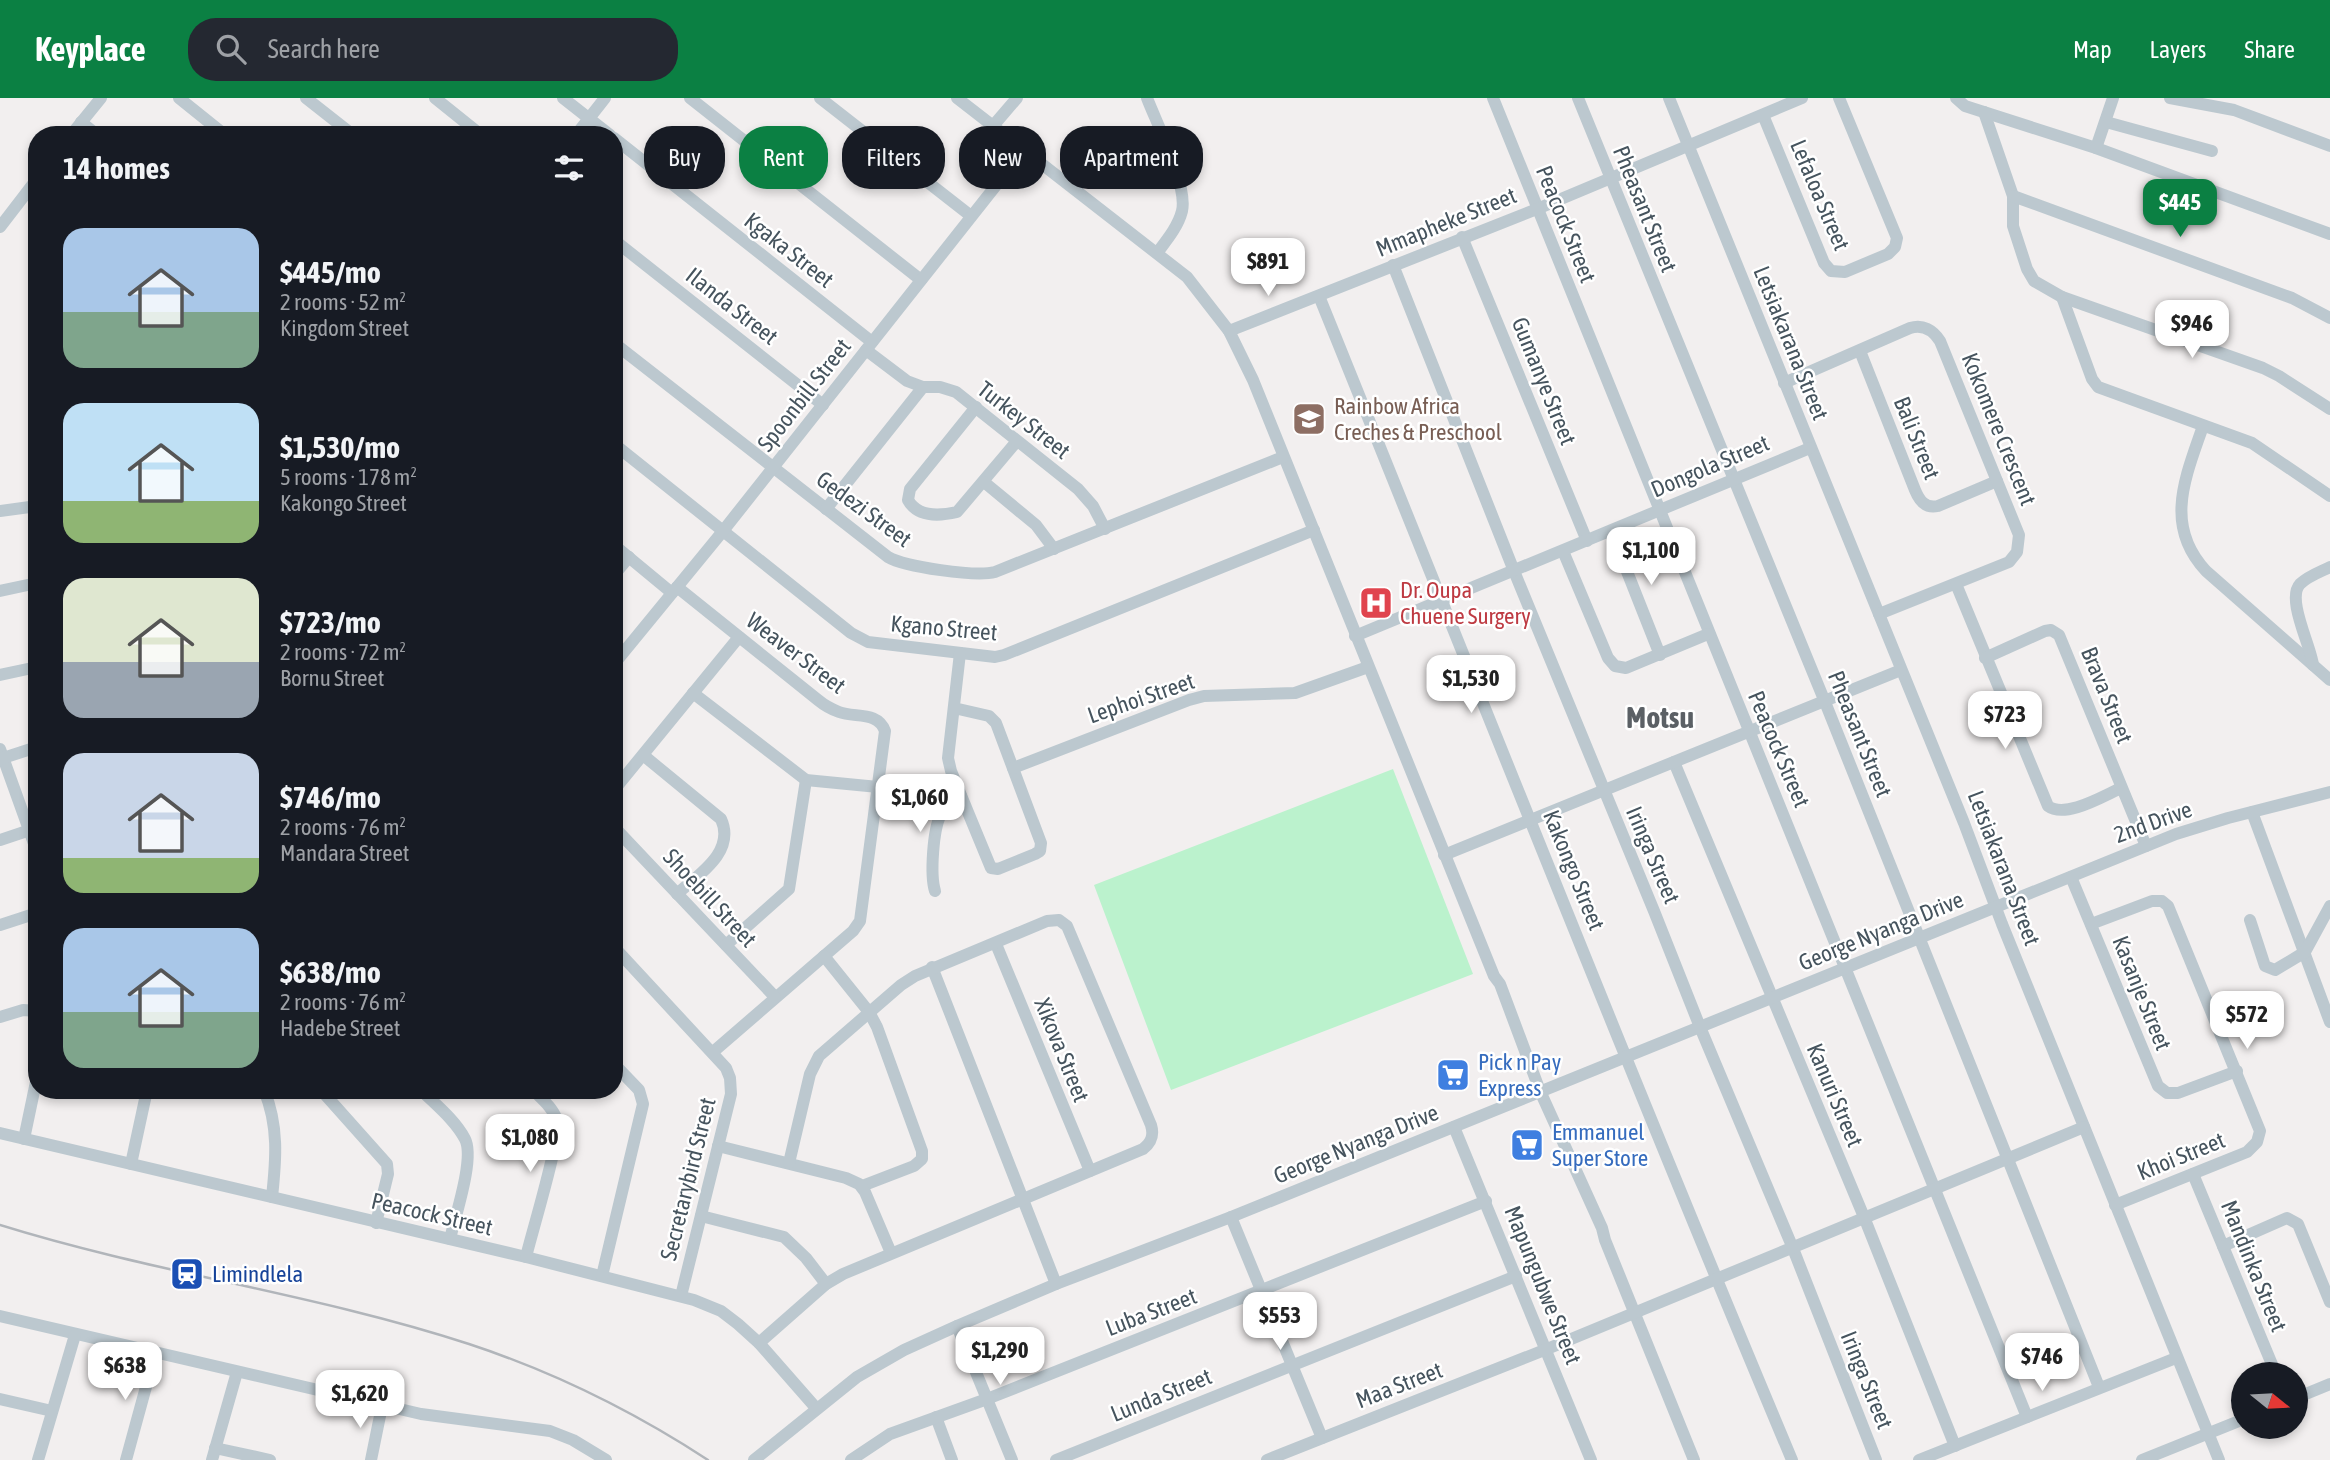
<!DOCTYPE html>
<html lang="en">
<head>
<meta charset="utf-8">
<style>
  body { margin:0; font-family:"Asap Condensed",sans-serif; background:#242831; color:#f1f3f6; height:100vh; display:flex; flex-direction:column; font-size:26px; white-space:nowrap }
  * { box-sizing:border-box; margin:0 }
  p { font-size:23px; color:#9ea1a6 }
  .icon { flex:none; width:38px; height:38px; fill:none; stroke:currentColor; stroke-width:2; stroke-linecap:round; stroke-linejoin:round }
  .map { position:relative; flex:1; overflow:hidden }
  .sheet { position:absolute; left:28px; top:28px; width:595px; height:973px; display:flex; flex-direction:column; background:#171b24; border-radius:28px; box-shadow:0 4px 10px #0003 }
  .sheet>* { flex:none }
  .guide { position:absolute; left:644px; top:28px; width:665px; height:63px; display:flex; gap:14px }
  .needle { width:46px; rotate:108deg }
  .fabs { position:absolute; left:2231px; top:1264px; display:grid; gap:14px }
  .fabs a { display:grid; place-items:center; width:77px; height:77px; border-radius:50%; background:#171b24; box-shadow:0 4px 10px #0003; font-size:35px }
  .price { position:absolute; translate:-50% -60px; padding:0 16px; border-radius:14px; background:#fff; color:#222; font-size:23px; line-height:46px; filter:drop-shadow(0 2px 4px #0008) }
  .price::after { content:''; position:absolute; left:50%; top:42px; width:21px; height:16px; margin-left:-10px; background:inherit; clip-path:polygon(0 0,100% 0,50% 100%) }
  .price.on { background:#0b8043; color:#fff }
  ul { padding:0; list-style:none }
  li { display:flex; align-items:center; gap:21px; height:175px; padding:0 35px }
  li span { display:grid; place-items:center; flex:none; width:196px; height:140px; border-radius:21px; color:#555 }
  li>.icon { margin-inline-start:auto }
  span .icon { width:84px; height:84px; fill:#fffc; stroke-width:1 }
  li b { font-size:30px }
  h2 { display:flex; justify-content:space-between; align-items:center; height:84px; padding:0 35px; font-size:30px }
  .pill { padding:0 24px; border-radius:28px; background:#171b24; box-shadow:0 4px 10px #0003; font-size:24px; line-height:63px }
  .pill.on { background:#0b8043; color:#fff }
  header { display:flex; align-items:center; gap:42px; box-sizing:border-box; height:98px; padding:0 35px; background:#0b8043; color:#fff }
  header strong { font-size:33px }
  nav { display:flex; gap:38px; margin-inline-start:auto; font-size:24px }
  .search { width:490px; height:63px; background:#242831; display:flex; align-items:center; gap:18px; box-sizing:border-box; padding:0 24px; border-radius:28px; color:#9ea1a6; font-size:26px }
  .map>svg:first-child { display:block }
</style>
</head>
<body>
<header>
<strong>Keyplace</strong>
<div class="search"><svg class="icon" aria-label="search" viewBox="0 0 24 24"><circle cx="10" cy="10" r="6"/><path d="M15 15l6 6"/></svg>Search here</div>
<nav><a>Map</a><a>Layers</a><a>Share</a></nav>
</header>
<div class="map">
<svg width="2330" height="1362" viewBox="0 0 2330 1362">
  <rect width="100%" height="100%" fill="#f2efef"/>
  <!-- green -->
  <path fill="#bbf2cd" d="M1393 671 1473 876 1171 992 1094 787Z"/>
  <g fill="none" stroke-linecap="round" stroke-linejoin="round">
    <!-- minor -->
    <g stroke="#bcc8cf" stroke-width="12">
      <path d="M179 0 225 37"/>
      <path d="M306 0 353 37"/>
      <path d="M435 0 481 37"/>
      <path d="M563 0 610 37"/>
      <path d="M690 0 921 182"/>
      <path d="M820 0 971 118"/>
      <path d="M957 0 1187 179 1229 233 1253 282 1494 878 1500 886 1540 993 1602 1130 1605 1142 1694 1362"/>
      <path d="M1147 0C1157 26 1188 88 1182 113 1178 129 1166 143 1157 155"/>
      <path d="M1493 0C1670 440 1850 879 2027 1319"/>
      <path d="M1578 0 1825 604 2099 1289"/>
      <path d="M1669 0 1964 725 2002 826 2219 1362"/>
      <path d="M1956 0 1965 8 2096 50 2330 136"/>
      <path d="M2170 0 2234 12 2330 48"/>
      <path d="M1984 14 2013 98V128L2027 171 2034 183 2062 199 2263 270 2279 278 2330 311"/>
      <path d="M1763 17 1824 165 1831 173 1845 174 1888 156 1895 149 1897 140 1839 0"/>
      <path d="M81 24 97 37"/>
      <path d="M2106 24 2212 53"/>
      <path d="M993 28 1017 0"/>
      <path d="M71 37 101 0"/>
      <path d="M576 37 605 0"/>
      <path d="M614 40 872 244"/>
      <path d="M2096 50 2113 0"/>
      <path d="M2013 98 2292 200 2330 220"/>
      <path d="M0 129 37 81"/>
      <path d="M1462 139 1587 443"/>
      <path d="M614 142 823 307"/>
      <path d="M1393 167 1514 473 1654 813 1700 929 1792 1148 1876 1362"/>
      <path d="M1319 198C1476 586 1630 976 1792 1362"/>
      <path d="M2062 199 2092 281 2098 289 2252 345 2330 398"/>
      <path d="M1229 233 1537 111 1802 0"/>
      <path d="M614 245 888 459C905 469 976 479 995 474L1283 359"/>
      <path d="M866 252 907 283 923 289"/>
      <path d="M1860 253 1915 392C1919 402 1925 411 1938 408L1997 383"/>
      <path d="M1784 285 1910 230C1923 226 1933 232 1940 243L2019 437 2017 454 2009 464 1879 516"/>
      <path d="M976 309 910 391 908 402C918 420 940 418 957 414L1017 343"/>
      <path d="M2203 328C2186 378 2163 427 2206 473L2330 582"/>
      <path d="M614 346 851 535 868 544 995 559 1004 557 1314 432"/>
      <path d="M984 384 1036 427 1054 451"/>
      <path d="M826 411 923 289H940L956 294 1078 391 1093 408 1105 431"/>
      <path d="M0 413 37 408"/>
      <path d="M1611 433 1660 557"/>
      <path d="M614 447 672 495"/>
      <path d="M1563 453 1608 560 1615 568 1626 570 1708 536"/>
      <path d="M614 477 629 459"/>
      <path d="M1956 486 2048 708C2065 721 2103 698 2121 690"/>
      <path d="M677 489 818 602C824 607 831 611 839 614 855 620 878 613 885 633L860 823 853 833 713 954"/>
      <path d="M0 493 37 485"/>
      <path d="M1355 538 1810 350"/>
      <path d="M1985 560 2045 533 2051 532 2059 537 2146 748"/>
      <path d="M614 566 723 433 1024 52"/>
      <path d="M2313 567C2311 548 2286 501 2300 486 2308 478 2320 474 2330 469"/>
      <path d="M0 577 37 569"/>
      <path d="M693 595 806 682 878 689"/>
      <path d="M954 610 989 618 996 625 1041 745 1040 753 1035 756 998 771 991 770 951 673 948 660 960 555"/>
      <path d="M0 651 37 754"/>
      <path d="M643 657 721 721C736 754 698 777 677 796"/>
      <path d="M0 661 37 649"/>
      <path d="M1674 664 1864 1119 1955 1348"/>
      <path d="M1013 670 1189 602 1204 598 1295 595 1368 569"/>
      <path d="M614 692 739 539"/>
      <path d="M2252 714 2330 924"/>
      <path d="M614 729 775 899"/>
      <path d="M0 742 36 730"/>
      <path d="M1444 757 1901 572"/>
      <path d="M2071 779 2158 988 2167 995H2178L2237 973"/>
      <path d="M935 793C930 777 933 731 941 716 945 708 954 703 961 698"/>
      <path d="M2250 822 2265 868 2275 872 2305 854 2330 808"/>
      <path d="M2091 826 2152 803H2162L2168 808 2260 1033 2257 1044 2247 1054 2115 1107"/>
      <path d="M0 827 37 815"/>
      <path d="M996 846 1090 1073"/>
      <path d="M726 847 789 791 806 682"/>
      <path d="M614 849 726 970 730 980 731 996 681 1198"/>
      <path d="M824 858 869 914 877 929 922 1053V1061L914 1068 862 1088"/>
      <path d="M932 869 1056 1186"/>
      <path d="M0 919 23 912 37 913"/>
      <path d="M264 992C279 1028 276 1062 272 1099"/>
      <path d="M321 992 387 1066 388 1076 376 1125"/>
      <path d="M421 992C436 1007 455 1022 465 1041 475 1060 455 1119 450 1141"/>
      <path d="M1454 1029 1591 1362"/>
      <path d="M0 1035 526 1159 694 1202 721 1213 738 1226 759 1245 816 1310"/>
      <path d="M24 1041 37 979"/>
      <path d="M718 1048 846 1080 859 1086 865 1094 891 1155"/>
      <path d="M131 1066 147 992"/>
      <path d="M2193 1076 2276 1276"/>
      <path d="M701 1118 784 1139 806 1160 826 1186"/>
      <path d="M1231 1119 1322 1340"/>
      <path d="M2223 1148 2287 1120 2298 1126 2330 1204"/>
      <path d="M526 1159C531 1137 562 1037 557 1022 553 1010 542 1001 533 992"/>
      <path d="M602 1178 643 1006 639 992 614 966"/>
      <path d="M0 1218 421 1316 550 1333 573 1342 606 1362"/>
      <path d="M957 1228 1012 1362"/>
      <path d="M759 1245 826 1186 843 1176 1143 1051C1152 1044 1154 1037 1151 1027L1067 828 1059 822 1047 823 915 878 901 887 819 958 810 976 789 1065"/>
      <path d="M2296 1300 2330 1286"/>
      <path d="M0 1301 52 1313"/>
      <path d="M936 1319 952 1362"/>
      <path d="M215 1350 270 1362"/>
      <path d="M38 1362 75 1237"/>
      <path d="M126 1362 155 1256"/>
      <path d="M212 1362 237 1274"/>
      <path d="M371 1362 382 1308"/>
      <path d="M754 1362 857 1279 904 1252 957 1228 1056 1186 1231 1119 2176 736 2228 720 2330 694"/>
      <path d="M851 1362 890 1336 987 1301 1486 1103"/>
      <path d="M1056 1362 1516 1178"/>
      <path d="M1267 1362 1547 1251 2084 1029"/>
      <path d="M1919 1362 2176 1260"/>
      <path d="M2142 1362 2244 1321"/>
    </g>
    <!-- rail -->
    <path stroke="#b1b5ba" stroke-width="2.5" d="M0 1127C154 1175 316 1196 469 1246 554 1274 633 1313 708 1362"/>
  </g>
  <!-- icons -->
  <defs>
    <symbol id="school-square" viewBox="-11 -11 22 22"><rect x="-9" y="-9" width="18" height="18" rx="4" fill="#8d6e63" stroke="#fff"/><path d="M0-5L7-2L0 1L-7-2ZM-4 1L0 2.5L4 1V4Q0 6-4 4Z" fill="#fff"/></symbol>
    <symbol id="hospital-square" viewBox="-11 -11 22 22"><rect x="-9" y="-9" width="18" height="18" rx="4" fill="#e0444e" stroke="#fff"/><path d="M-5-5h3v3.5h4V-5h3V5h-3V1.5h-4V5h-3Z" fill="#fff"/></symbol>
    <symbol id="supermarket-square" viewBox="-11 -11 22 22"><rect x="-9" y="-9" width="18" height="18" rx="4" fill="#3f7fe0" stroke="#fff"/><path d="M-6-5.5h2.5l.6 2H6L4.5 2H-2.5L-4.4-4H-6ZM-1.5 3.2a1.3 1.3 0 1 0 .1 0ZM3 3.2a1.3 1.3 0 1 0 .1 0Z" fill="#fff"/></symbol>
    <symbol id="station-square" viewBox="-11 -11 22 22"><rect x="-9" y="-9" width="18" height="18" rx="4" fill="#1a4fb4" stroke="#fff"/><path d="M-3-6H3Q5-6 5-4V2Q5 4 3 4L4.5 6H3L1.5 4h-3L-3 6H-4.5L-3 4Q-5 4-5 2V-4Q-5-6-3-6ZM-3.5-4v3h7v-3ZM-3.5 1v1.5H-2V1ZM2 1v1.5H3.5V1Z" fill="#fff"/></symbol>
  </defs>
  <g fill-rule="evenodd">
    <use href="#school-square" x="1290" y="302" width="38" height="38"/>
    <use href="#hospital-square" x="1357" y="486" width="38" height="38"/>
    <use href="#supermarket-square" x="1434" y="958" width="38" height="38"/>
    <use href="#supermarket-square" x="1508" y="1028" width="38" height="38"/>
    <use href="#station-square" x="168" y="1157" width="38" height="38"/>
  </g>
  <g text-anchor="middle" stroke-width="5" stroke-linejoin="round" paint-order="stroke">
    <!-- street labels -->
    <g font-size="23" fill="#46545e" stroke="#fff">
      <text transform="translate(1820 97) rotate(67)" y="8">Lefaloa Street</text>
      <text transform="translate(1645 111) rotate(68)" y="8">Pheasant Street</text>
      <text transform="translate(1446 124) rotate(-22)" y="8">Mmapheke Street</text>
      <text transform="translate(1566 126) rotate(68)" y="8">Peacock Street</text>
      <text transform="translate(789 152) rotate(38)" y="8">Kgaka Street</text>
      <text transform="translate(732 208) rotate(38)" y="8">Ilanda Street</text>
      <text transform="translate(1791 245) rotate(68)" y="8">Letsiakarana Street</text>
      <text transform="translate(1544 283) rotate(68)" y="8">Gumanye Street</text>
      <text transform="translate(804 297) rotate(-52)" y="8">Spoonbill Street</text>
      <text transform="translate(1024 322) rotate(38)" y="8">Turkey Street</text>
      <text transform="translate(1999 331) rotate(68)" y="8">Kokomere Crescent</text>
      <text transform="translate(1917 340) rotate(68)" y="8">Bali Street</text>
      <text transform="translate(1710 368) rotate(-23)" y="8">Dongola Street</text>
      <text transform="translate(864 411) rotate(36)" y="8">Gedezi Street</text>
      <text transform="translate(944 530) rotate(5)" y="8">Kgano Street</text>
      <text transform="translate(796 555) rotate(37)" y="8">Weaver Street</text>
      <text transform="translate(2107 597) rotate(68)" y="8">Brava Street</text>
      <text transform="translate(1141 600) rotate(-19)" y="8">Lephoi Street</text>
      <text transform="translate(1860 636) rotate(68)" y="8">Pheasant Street</text>
      <text transform="translate(1779 651) rotate(67)" y="8">Peacock Street</text>
      <text transform="translate(2153 724) rotate(-20)" y="8">2nd Drive</text>
      <text transform="translate(1653 757) rotate(67)" y="8">Iringa Street</text>
      <text transform="translate(2004 770) rotate(69)" y="8">Letsiakarana Street</text>
      <text transform="translate(1574 772) rotate(68)" y="8">Kakongo Street</text>
      <text transform="translate(710 800) rotate(47)" y="8">Shoebill Street</text>
      <text transform="translate(1881 833) rotate(-22)" y="8">George Nyanga Drive</text>
      <text transform="translate(2142 895) rotate(68)" y="8">Kasanje Street</text>
      <text transform="translate(1062 952) rotate(68)" y="8">Xikova Street</text>
      <text transform="translate(1835 997) rotate(67)" y="8">Kanuri Street</text>
      <text transform="translate(1356 1046) rotate(-22)" y="8">George Nyanga Drive</text>
      <text transform="translate(2181 1058) rotate(-22)" y="8">Khoi Street</text>
      <text transform="translate(688 1081) rotate(-76)" y="8">Secretarybird Street</text>
      <text transform="translate(432 1116) rotate(13)" y="8">Peacock Street</text>
      <text transform="translate(2254 1168) rotate(68)" y="8">Mandinka Street</text>
      <text transform="translate(1543 1187) rotate(68)" y="8">Mapungubwe Street</text>
      <text transform="translate(1151 1214) rotate(-21)" y="8">Luba Street</text>
      <text transform="translate(1867 1282) rotate(68)" y="8">Iringa Street</text>
      <text transform="translate(1399 1287) rotate(-21)" y="8">Maa Street</text>
      <text transform="translate(1161 1297) rotate(-22)" y="8">Lunda Street</text>
    </g>
    <!-- education labels -->
    <g font-size="23" fill="#785e54" stroke="#fff" text-anchor="start">
      <text x="1334" y="316">Rainbow Africa<tspan x="1334" dy="26">Creches &amp; Preschool</tspan></text>
    </g>
    <!-- health labels -->
    <g font-size="23" fill="#be3a42" stroke="#fff" text-anchor="start">
      <text x="1400" y="500">Dr. Oupa<tspan x="1400" dy="26">Chuene Surgery</tspan></text>
    </g>
    <!-- shop labels -->
    <g font-size="23" fill="#366cbe" stroke="#fff" text-anchor="start">
      <text x="1478" y="972">Pick n Pay<tspan x="1478" dy="26">Express</tspan></text>
      <text x="1552" y="1042">Emmanuel<tspan x="1552" dy="26">Super Store</tspan></text>
    </g>
    <!-- transit labels -->
    <g font-size="23" fill="#164399" stroke="#fff" text-anchor="start">
      <text x="212" y="1184">Limindlela</text>
    </g>
    <!-- district labels -->
    <g font-size="30" font-weight="bold" fill="#5b6065" stroke="#fff">
      <text x="1660" y="630">Motsu</text>
    </g>
  </g>
</svg>
<div class="fabs">
<a><svg class="needle" viewBox="-14 -14 28 28"><path d="M0-13l5 13h-10z" fill="#e53935"/><path d="M0 13l5-13h-10z" fill="#9ea1a6"/></svg></a>
</div>
<b class="price on" style="left:2180px;top:141px">$445</b>
<b class="price" style="left:1268px;top:200px">$891</b>
<b class="price" style="left:2192px;top:262px">$946</b>
<b class="price" style="left:1651px;top:489px">$1,100</b>
<b class="price" style="left:1471px;top:617px">$1,530</b>
<b class="price" style="left:2005px;top:653px">$723</b>
<b class="price" style="left:920px;top:736px">$1,060</b>
<b class="price" style="left:2247px;top:953px">$572</b>
<b class="price" style="left:530px;top:1076px">$1,080</b>
<b class="price" style="left:1280px;top:1254px">$553</b>
<b class="price" style="left:1000px;top:1289px">$1,290</b>
<b class="price" style="left:2042px;top:1295px">$746</b>
<b class="price" style="left:125px;top:1304px">$638</b>
<b class="price" style="left:360px;top:1332px">$1,620</b>
<div class="guide">
<a class="pill">Buy</a>
<a class="pill on">Rent</a>
<a class="pill">Filters</a>
<a class="pill">New</a>
<a class="pill">Apartment</a>
</div>
<section class="sheet">
<h2>14 homes<svg class="icon" aria-label="filters" viewBox="0 0 24 24"><path d="M4 7h16M4 17h16"/><circle cx="9" cy="7" r="2"/><circle cx="15" cy="17" r="2"/></svg></h2>
<ul>
<li><span style="background:linear-gradient(#a9c7e8 60%,#7fa58c 0)"><svg class="icon" aria-label="home" viewBox="0 0 24 24"><path d="M3 11l9-7 9 7M6 9v11h12V9"/></svg></span><div><b>$445/mo</b><p>2 rooms · 52 m²</p><p>Kingdom Street</p></div></li>
<li><span style="background:linear-gradient(#bfe0f5 70%,#8fb573 0)"><svg class="icon" aria-label="home" viewBox="0 0 24 24"><path d="M3 11l9-7 9 7M6 9v11h12V9"/></svg></span><div><b>$1,530/mo</b><p>5 rooms · 178 m²</p><p>Kakongo Street</p></div></li>
<li><span style="background:linear-gradient(#dfe7d0 60%,#9aa5b1 0)"><svg class="icon" aria-label="home" viewBox="0 0 24 24"><path d="M3 11l9-7 9 7M6 9v11h12V9"/></svg></span><div><b>$723/mo</b><p>2 rooms · 72 m²</p><p>Bornu Street</p></div></li>
<li><span style="background:linear-gradient(#c9d6e8 75%,#8fb573 0)"><svg class="icon" aria-label="home" viewBox="0 0 24 24"><path d="M3 11l9-7 9 7M6 9v11h12V9"/></svg></span><div><b>$746/mo</b><p>2 rooms · 76 m²</p><p>Mandara Street</p></div></li>
<li><span style="background:linear-gradient(#a9c7e8 60%,#7fa58c 0)"><svg class="icon" aria-label="home" viewBox="0 0 24 24"><path d="M3 11l9-7 9 7M6 9v11h12V9"/></svg></span><div><b>$638/mo</b><p>2 rooms · 76 m²</p><p>Hadebe Street</p></div></li>
</ul>
</section>
</div>
</body>
</html>
